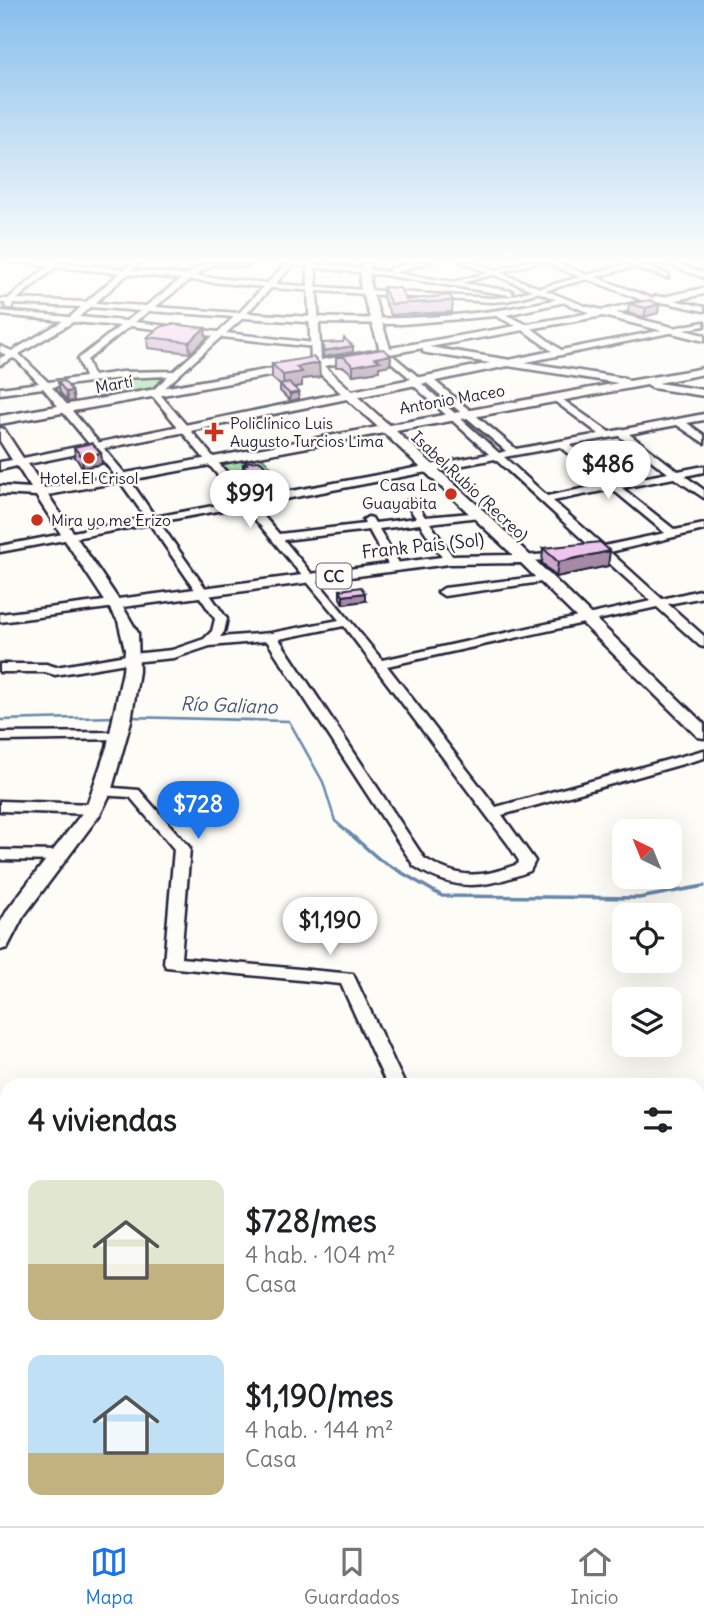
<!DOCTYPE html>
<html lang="es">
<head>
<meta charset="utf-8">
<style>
  body { margin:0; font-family:Delius,sans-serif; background:#f2f2f2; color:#202124; height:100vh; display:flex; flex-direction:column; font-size:26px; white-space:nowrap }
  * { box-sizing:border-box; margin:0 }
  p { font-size:23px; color:#757577 }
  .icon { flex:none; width:38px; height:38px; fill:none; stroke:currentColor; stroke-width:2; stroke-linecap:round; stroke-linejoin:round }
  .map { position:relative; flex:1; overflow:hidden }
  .drawer { position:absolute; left:0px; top:1078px; width:705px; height:448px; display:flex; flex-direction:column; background:#fff; border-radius:21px 21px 0 0; box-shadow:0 7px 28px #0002 }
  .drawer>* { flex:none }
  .needle { width:46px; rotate:317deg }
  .buttons { position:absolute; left:612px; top:819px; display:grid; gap:14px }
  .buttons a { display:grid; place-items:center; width:70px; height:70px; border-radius:14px; background:#fff; box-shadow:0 7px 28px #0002; font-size:35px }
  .price { position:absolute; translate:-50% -60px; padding:0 16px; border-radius:24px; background:#fff; color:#222; font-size:23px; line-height:46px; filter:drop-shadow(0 2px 4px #0008) }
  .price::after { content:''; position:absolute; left:50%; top:42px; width:21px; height:16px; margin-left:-10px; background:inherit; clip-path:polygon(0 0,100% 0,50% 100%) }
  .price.on { background:#1a73e8; color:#fff }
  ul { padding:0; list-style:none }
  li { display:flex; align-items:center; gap:21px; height:175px; padding:0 28px }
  li span { display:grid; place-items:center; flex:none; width:196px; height:140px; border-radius:14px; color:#555 }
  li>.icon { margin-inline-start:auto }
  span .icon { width:84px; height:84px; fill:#fffc; stroke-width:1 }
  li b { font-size:30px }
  h2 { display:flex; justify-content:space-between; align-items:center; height:84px; padding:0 28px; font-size:30px }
  .dock { display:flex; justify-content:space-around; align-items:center; height:98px; border-top:2px solid #e0e0e0; background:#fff; font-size:19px; color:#757577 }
  .dock a { display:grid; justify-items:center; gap:4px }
  .dock .on { color:#1a73e8 }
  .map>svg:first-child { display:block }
</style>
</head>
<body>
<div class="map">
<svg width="704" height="1526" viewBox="0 0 704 1526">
  <rect width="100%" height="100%" fill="#fdfcf7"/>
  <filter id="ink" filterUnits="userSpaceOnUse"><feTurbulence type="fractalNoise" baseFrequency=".0143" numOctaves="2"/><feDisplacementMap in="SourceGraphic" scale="14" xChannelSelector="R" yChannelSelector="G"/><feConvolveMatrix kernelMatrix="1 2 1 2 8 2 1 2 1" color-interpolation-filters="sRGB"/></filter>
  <g filter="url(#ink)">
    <!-- green -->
    <g fill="#a4e1a8" stroke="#638272" stroke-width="2">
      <path d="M138 375 166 376 148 391 118 396 104 379Z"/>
      <path d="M262 457 293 492 254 499 222 464Z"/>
    </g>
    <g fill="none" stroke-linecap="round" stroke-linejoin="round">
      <!-- stream-far1 -->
      <g stroke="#6688a9" stroke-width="2.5">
        <path d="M129 717 289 721 323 782 335 821 350 834"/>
        <path d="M0 720 116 717"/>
      </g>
      <!-- stream -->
      <path stroke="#6688a9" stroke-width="3.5" d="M348 832 380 860 442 896 639 898 704 886"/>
      <defs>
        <g id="minor">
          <path d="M14 261H60V263L124 269 134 261H142L132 270 186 275 209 261H218L195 276 267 283 289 261 389 272V269L422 261H434L394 273 454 282 530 261H552L588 275 638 261H650L640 265 668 274V278L633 267 595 277 652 298 656 296 704 307V311L658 301V304H652L587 279 507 301 491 302 271 288 247 313C355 321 456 323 562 298L566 300 565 302 506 315 526 324 561 350 704 322V326L507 366 504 365V361L552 351 520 328 496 316 402 324 321 323 243 318 226 333 314 343 318 345 314 347 221 337 159 393 249 499 489 454 411 383V379L383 355 382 353 386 350 421 379V383L499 453 506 451 424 381V377H430L516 449 599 434 553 400 551 398 556 395 609 432 704 414V420L687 423 704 435V443L677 425 629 434 678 471 704 466V472L685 476 704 490V498L674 478 622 488 675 530 704 524V530L610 552 662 599 704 589V597L668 604 704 636V647L700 646 657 607 387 666 496 807 704 750V758L502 815 535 861 530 871C485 888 456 893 414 866L267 641 210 646 174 658 132 662 55 675 45 672H0V664H46L56 667 132 654 172 650 204 639 212 631 215 619 150 524 0 552V546L146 518 119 480 43 388 0 394V388L39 383 17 360 13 358 0 365V358L6 355 0 352V346L12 351 63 321 0 315V311L70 317 81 307 13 304 12 308H6L5 303H0V299H8L48 266ZM542 261 580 277 507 297 491 298 275 284 293 265 383 275 509 295H512V291L462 283ZM56 267 120 273 86 302 17 299ZM128 274 181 279 146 306 95 303ZM190 280 263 287 239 313 155 307ZM90 307 140 311 126 321 79 317ZM149 311 234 317 218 332 135 322ZM73 322 120 326 78 359 85 377 48 382 19 354ZM130 326 213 336 174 371 121 372 93 376 87 360ZM168 376 150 393 239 501 155 517 127 476 52 387 121 378ZM619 436 668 473 616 483 570 445ZM560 447 606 484 547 496 504 457ZM495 459 593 549 588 552 590 554H599L651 601 382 660 284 540 369 530 390 568 396 571 402 568 379 529 420 524 445 562 449 563 455 560 430 523 479 517 484 514 483 512 425 517 414 500 410 499 405 502 416 518 375 523 372 518 368 517 363 520 365 524 279 534 254 505ZM612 489 665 533 604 546 553 501ZM244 506 339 620 271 633 220 637 224 632 227 619 159 522ZM344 626 508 844 519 861 518 864C481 878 459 880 424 858L279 639Z"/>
          <path d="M659 261H670L704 273V278Z"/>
          <path d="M560 553 564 554V558L523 562 517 559 523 556Z"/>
          <path d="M544 576 548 577V581L444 596 438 592 444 588Z"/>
          <path d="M112 600 118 604 116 607 0 622V614Z"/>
          <path d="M118 732 125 736 123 739 0 741V733Z"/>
          <path d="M102 787 139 790 190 848 181 958 353 974 405 1085H387L341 984 166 967 164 963 174 849 130 797 97 795 95 792Z"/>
          <path d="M0 801 95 804 102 809 95 814 0 811Z"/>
          <path d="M0 850 59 851 64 852 67 856 64 860 59 861 0 860Z"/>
          <path d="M698 1512 701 1519 698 1526H632L635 1519H698Z"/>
        </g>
        <path id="major" d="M307 261H315L321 360 380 350 360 285 362 261H370V285L390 348 590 313 459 261H471L585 306 603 310 704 288V294L616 313 704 335V341L603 316 429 347 624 378 629 381 704 368V374L658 383 704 390V396L652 388 647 385 396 431 484 511 704 724V738L698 737 521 563 449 564 123 607 138 633 139 671 131 721 111 792 101 813 23 917 7 948 0 950V923L8 909 86 808 107 747 123 671 125 650 118 621 36 496 0 494V486L31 488 17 466 0 470V462L12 460 0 441V428L4 429 23 458 341 393 314 368 0 424V416L311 362ZM423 348V352L427 353 490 363 352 391 324 366ZM508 366 618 383 389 425 358 397ZM347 399 378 427 44 488 28 464ZM384 433 513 555 449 556 118 599 48 495Z"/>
      </defs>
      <!-- minor casing -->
      <use href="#minor" stroke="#22223b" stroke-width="5"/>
      <!-- major casing -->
      <use href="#major" stroke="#22223b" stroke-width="5"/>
      <!-- minor -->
      <use href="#minor" fill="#fdfcf7" fill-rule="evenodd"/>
      <!-- major -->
      <use href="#major" fill="#fdfcf7" fill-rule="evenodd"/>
    </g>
    <!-- wall -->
    <g fill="#cca9cc" stroke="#22223b" stroke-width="2">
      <path d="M215 261H254L247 268 215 266Z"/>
      <path d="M383 287 406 300 453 301 452 312 391 315 383 298Z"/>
      <path d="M629 304H659L658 313 644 317 628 313Z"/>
      <path d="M205 328 206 339 190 353 148 348 147 337Z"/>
      <path d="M391 355 390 365 379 367V371L353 375 344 367H336V357Z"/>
      <path d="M272 364 320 377 302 379V386L293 387 299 392V399L290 401 280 391V385L272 378Z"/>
      <path d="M58 382 72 391 74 401 68 402 60 392Z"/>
      <path d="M74 447 101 453 102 464 83 468 75 457Z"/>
      <path d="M245 462 276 488 257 491 243 475V464H245Z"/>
      <path d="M543 548 608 566 556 577 542 563Z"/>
      <path d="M340 590 365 601 343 604 340 598Z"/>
    </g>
    <!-- shaded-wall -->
    <g fill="#a68aa6" stroke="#22223b" stroke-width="2">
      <path d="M246 261H254L247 268Z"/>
      <path d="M659 304 658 313 644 317 646 308Z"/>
      <path d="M205 328 206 339 190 353 189 342Z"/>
      <path d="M353 346V352L323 357V351Z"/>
      <path d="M391 355 390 365 379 367V371L353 375V366L375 358Z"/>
      <path d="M319 363 320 377 302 379V386L284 389 283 375 296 367Z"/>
      <path d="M72 391 74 401 68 402 66 392Z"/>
      <path d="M299 392V399L290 401V394Z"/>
      <path d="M101 453 102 464 83 468 82 457Z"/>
      <path d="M275 477 276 488 257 491 256 481Z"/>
      <path d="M610 551 608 566 556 577 558 562Z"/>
      <path d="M365 593V601L343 604V596Z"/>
    </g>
    <!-- building -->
    <g fill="#edc5ed" stroke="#22223b" stroke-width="2">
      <path d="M383 287 400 288 406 300 450 295 453 301 391 304Z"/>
      <path d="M649 300 659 304 646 308 629 304Z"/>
      <path d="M172 324 205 328 189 342 147 337 160 327Z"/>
      <path d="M344 338 353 346 323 351V343L343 342Z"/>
      <path d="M383 349 391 355 375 358 380 361 353 366 344 357H336Z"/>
      <path d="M313 357 319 363 296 367 302 372 283 375 272 364Z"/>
      <path d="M64 381 72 391 66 392 58 382Z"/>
      <path d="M289 383 299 392 290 394 280 385Z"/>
      <path d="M92 443 101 453 82 457 74 447Z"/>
      <path d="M261 461 275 477 256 481 243 464H247L245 462Z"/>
      <path d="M600 542 610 551 558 562 543 548Z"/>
      <path d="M361 587 365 593 343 596 340 590Z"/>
    </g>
  </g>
  <!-- sky -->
  <linearGradient id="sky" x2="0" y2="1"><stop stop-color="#86beec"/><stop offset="0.55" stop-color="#fefefb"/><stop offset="1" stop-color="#fefefb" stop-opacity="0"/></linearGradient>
  <rect width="704" height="475" fill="url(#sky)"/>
  <!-- markers -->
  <g fill="#c8321e" stroke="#fdfcf7" stroke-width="2.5">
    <path d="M210.5 421.5h7v7h7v7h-7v7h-7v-7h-7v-7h7z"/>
    <circle cx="89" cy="458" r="7"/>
    <circle cx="451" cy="494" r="7"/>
    <circle cx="37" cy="520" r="7"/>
  </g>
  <g text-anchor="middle" stroke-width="5" stroke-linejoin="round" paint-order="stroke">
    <!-- far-street labels -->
    <g font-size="16" fill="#22223b" stroke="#fdfcf7">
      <text transform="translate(114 384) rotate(-10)" y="6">Martí</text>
      <text transform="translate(452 399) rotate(-10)" y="6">Antonio Maceo</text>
      <text transform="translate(470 486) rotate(43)" y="6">Isabel Rubio (Recreo)</text>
    </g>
    <!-- far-poi labels -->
    <g font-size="16" fill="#22223b" stroke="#fdfcf7" text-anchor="start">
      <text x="230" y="429">Policlínico Luis<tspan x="230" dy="18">Augusto Turcios Lima</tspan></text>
      <text x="89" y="484" text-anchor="middle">Hotel El Crisol</text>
      <text x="437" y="491" text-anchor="end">Casa La<tspan x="437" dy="18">Guayabita</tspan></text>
      <text x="51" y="526">Mira yo me Erizo</text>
    </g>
    <!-- shield labels -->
    <rect fill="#fdfcf7" stroke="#646373" stroke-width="2" x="316.5" y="563.5" width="35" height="25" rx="5"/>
    <g font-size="16" font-weight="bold" fill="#22223b">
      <text x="334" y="582">CC</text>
    </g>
    <!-- street labels -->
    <g font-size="18" fill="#22223b" stroke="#fdfcf7">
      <text transform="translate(423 546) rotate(-6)" y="6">Frank País (Sol)</text>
    </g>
    <!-- water labels -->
    <g font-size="19" font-style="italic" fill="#445572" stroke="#fdfcf7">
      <text transform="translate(229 705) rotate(2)" y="7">Río Galiano</text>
    </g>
  </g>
</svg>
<div class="buttons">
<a><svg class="needle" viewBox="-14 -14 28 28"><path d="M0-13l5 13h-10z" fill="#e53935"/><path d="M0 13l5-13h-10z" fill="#757577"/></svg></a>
<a><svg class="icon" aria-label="locate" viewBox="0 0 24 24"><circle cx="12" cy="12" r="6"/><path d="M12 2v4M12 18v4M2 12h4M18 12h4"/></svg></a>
<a><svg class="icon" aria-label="layers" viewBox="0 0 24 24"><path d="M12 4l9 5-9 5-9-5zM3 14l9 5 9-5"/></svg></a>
</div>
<b class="price" style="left:608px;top:501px">$486</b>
<b class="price" style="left:250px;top:530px">$991</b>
<b class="price on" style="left:198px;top:841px">$728</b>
<b class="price" style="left:330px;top:957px">$1,190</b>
<section class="drawer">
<h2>4 viviendas<svg class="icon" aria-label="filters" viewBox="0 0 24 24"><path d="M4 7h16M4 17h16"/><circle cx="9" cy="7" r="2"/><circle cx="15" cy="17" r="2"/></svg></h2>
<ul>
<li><span style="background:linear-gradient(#dfe7d0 60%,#c2b280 0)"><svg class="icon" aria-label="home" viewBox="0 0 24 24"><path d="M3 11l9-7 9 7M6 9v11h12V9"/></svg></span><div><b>$728/mes</b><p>4 hab. · 104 m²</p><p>Casa</p></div></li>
<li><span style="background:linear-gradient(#bfe0f5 70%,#c2b280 0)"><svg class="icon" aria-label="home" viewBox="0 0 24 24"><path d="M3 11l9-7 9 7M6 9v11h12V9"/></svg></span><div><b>$1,190/mes</b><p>4 hab. · 144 m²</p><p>Casa</p></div></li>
</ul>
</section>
</div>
<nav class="dock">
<a class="on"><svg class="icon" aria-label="map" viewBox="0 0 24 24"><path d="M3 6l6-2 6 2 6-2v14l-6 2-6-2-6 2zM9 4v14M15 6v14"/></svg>Mapa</a>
<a><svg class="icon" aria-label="saved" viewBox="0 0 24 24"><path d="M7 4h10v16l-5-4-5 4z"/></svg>Guardados</a>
<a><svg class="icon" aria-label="home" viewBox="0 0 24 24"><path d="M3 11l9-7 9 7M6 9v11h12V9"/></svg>Inicio</a>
</nav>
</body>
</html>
